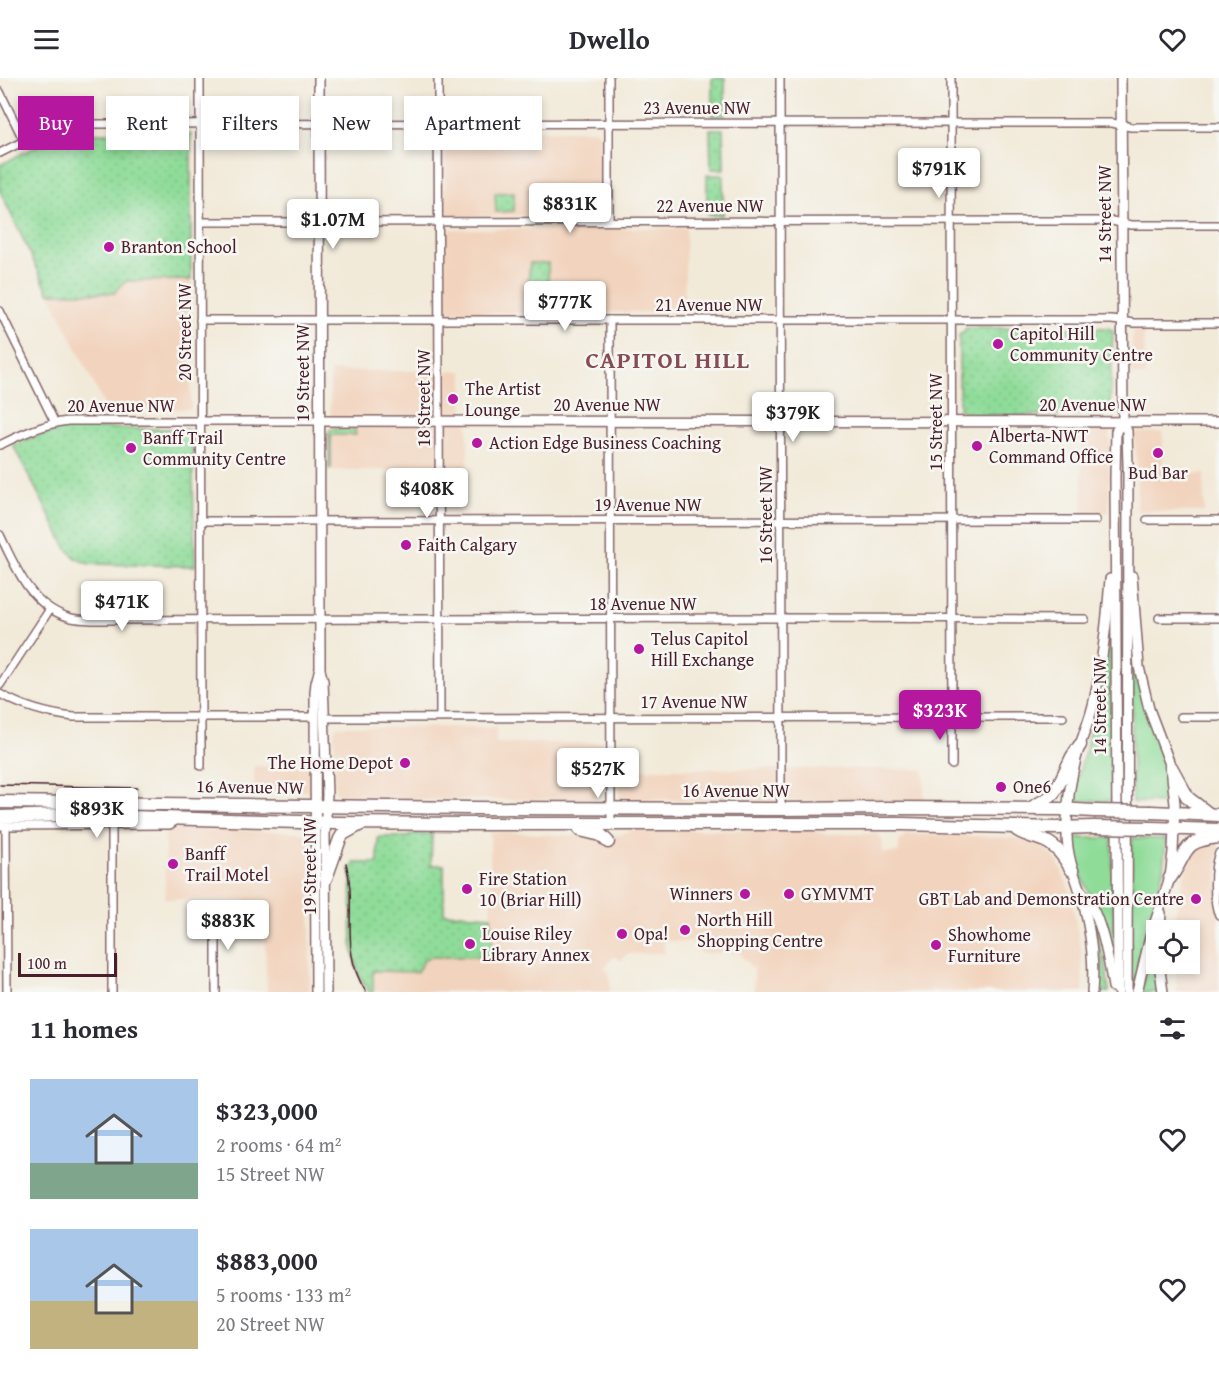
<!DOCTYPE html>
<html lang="en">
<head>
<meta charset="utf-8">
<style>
  body { margin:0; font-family:"Gentium Book Plus",serif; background:#f7f7f7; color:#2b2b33; height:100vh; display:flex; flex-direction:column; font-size:22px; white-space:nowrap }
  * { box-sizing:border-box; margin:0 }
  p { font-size:20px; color:#7c7c81 }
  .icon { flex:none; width:33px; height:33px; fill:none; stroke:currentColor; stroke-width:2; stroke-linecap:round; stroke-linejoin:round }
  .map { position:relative; height:914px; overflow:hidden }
  .drawer { display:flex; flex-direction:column; background:#fff; flex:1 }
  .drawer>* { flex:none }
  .guide { position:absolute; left:18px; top:18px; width:600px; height:54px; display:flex; gap:12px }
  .controls { position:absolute; left:1146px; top:842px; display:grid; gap:12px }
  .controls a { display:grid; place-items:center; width:54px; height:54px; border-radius:0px; background:#fff; box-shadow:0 3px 9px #0003; font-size:30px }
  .scale { position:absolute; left:18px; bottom:15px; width:99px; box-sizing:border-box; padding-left:6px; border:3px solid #4a1f2b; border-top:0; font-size:16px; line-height:21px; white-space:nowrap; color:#4a1f2b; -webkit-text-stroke:4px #f6f6f2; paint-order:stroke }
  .price { position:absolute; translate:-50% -51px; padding:0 14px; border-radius:6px; background:#fff; color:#222; font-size:20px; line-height:39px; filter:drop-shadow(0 2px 3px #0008) }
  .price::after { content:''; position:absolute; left:50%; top:36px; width:18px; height:14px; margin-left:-9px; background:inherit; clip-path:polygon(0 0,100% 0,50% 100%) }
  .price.current { background:#b5179e; color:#fff }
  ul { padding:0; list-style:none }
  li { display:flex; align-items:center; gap:18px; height:150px; padding:0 30px }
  li span { display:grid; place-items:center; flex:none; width:168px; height:120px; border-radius:0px; color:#555 }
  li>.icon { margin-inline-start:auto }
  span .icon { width:72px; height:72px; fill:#fffc; stroke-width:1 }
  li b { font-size:26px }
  h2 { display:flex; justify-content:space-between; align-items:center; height:72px; padding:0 30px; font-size:26px }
  .pill { padding:0 21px; border-radius:0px; background:#fff; box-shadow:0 3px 9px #0003; font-size:21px; line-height:54px }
  .pill.current { background:#b5179e; color:#fff }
  header { display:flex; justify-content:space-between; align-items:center; height:78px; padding:0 30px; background:#fff; font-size:27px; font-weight:800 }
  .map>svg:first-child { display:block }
</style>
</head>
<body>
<header><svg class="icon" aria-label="menu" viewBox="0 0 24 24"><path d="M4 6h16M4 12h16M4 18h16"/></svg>Dwello<svg class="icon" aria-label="heart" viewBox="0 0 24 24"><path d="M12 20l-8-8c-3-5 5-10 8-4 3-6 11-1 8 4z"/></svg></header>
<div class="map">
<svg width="1219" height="914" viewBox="0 0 1219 914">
  <defs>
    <pattern id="park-dots" width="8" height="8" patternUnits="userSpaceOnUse" patternTransform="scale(1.5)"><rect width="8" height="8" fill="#8fdc99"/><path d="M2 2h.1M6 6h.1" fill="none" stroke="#7dbc84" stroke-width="1.8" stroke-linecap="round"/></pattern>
  </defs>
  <rect width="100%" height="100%" fill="#f6f6f2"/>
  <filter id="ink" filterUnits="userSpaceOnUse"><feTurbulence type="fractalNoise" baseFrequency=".0167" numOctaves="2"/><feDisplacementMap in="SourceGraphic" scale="12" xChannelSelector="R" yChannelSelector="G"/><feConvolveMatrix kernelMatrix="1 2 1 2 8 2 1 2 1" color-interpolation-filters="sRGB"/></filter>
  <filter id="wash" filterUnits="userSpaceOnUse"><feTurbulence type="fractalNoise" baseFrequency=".008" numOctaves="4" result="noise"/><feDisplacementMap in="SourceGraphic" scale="24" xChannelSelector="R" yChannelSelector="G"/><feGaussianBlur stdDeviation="1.35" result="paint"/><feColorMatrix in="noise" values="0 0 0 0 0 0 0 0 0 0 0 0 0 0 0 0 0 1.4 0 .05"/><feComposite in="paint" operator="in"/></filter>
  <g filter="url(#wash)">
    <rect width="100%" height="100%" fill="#f2ead9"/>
    <!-- built -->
    <g fill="#f2d4be">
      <path d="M450 52H595L602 59 603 130 599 137 450 138 445 132V58Z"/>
      <path d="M90 55 191 56V331L110 330 104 327 0 113V87L45 65 62 59Z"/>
      <path d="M686 150 684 234 451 235 446 232 445 156 450 151Z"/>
      <path d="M1144 252 1145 298 1132 297V253Z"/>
      <path d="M330 293H463V335L468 336V392H330Z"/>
      <path d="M1110 351 1109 434 1083 437 1081 354Z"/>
      <path d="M1134 354H1163V396H1204V434L1137 433V396Z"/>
      <path d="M338 648 496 650V665H601L600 715 593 721 425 722 386 719 341 718 338 716 335 712 334 652Z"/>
      <path d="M254 688H310L312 701 311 713H254Z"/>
      <path d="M619 691H924V725L619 721Z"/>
      <path d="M165 751 302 754 307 757 311 766 310 914H267L263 822 165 821Z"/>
      <path d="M632 752H806L827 756H877L880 758 882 762 883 775H899V764L907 756 972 758 1017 760 1029 762 1044 770 1053 778 1060 789 1070 813 1081 873 1083 914H754V889L749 888V886L739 875H700V864L664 863V875L627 876 621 883 615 878 604 889 610 896V914H373V893L417 894 424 882 430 879 491 878 490 753 553 757 593 758 621 757 628 753Z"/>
      <path d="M1219 762V914H1177L1176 885H1190V852H1175V840L1183 801 1193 774 1208 763Z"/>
    </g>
    <!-- green -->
    <g fill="#8fdc99" stroke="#6c7e62" stroke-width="1.5">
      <path d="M332 351H355L356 357H331V391H329V354Z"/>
      <path d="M1107 563H1110L1112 723H1074L1076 705 1086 670Z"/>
      <path d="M1132 588H1135C1141 621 1153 646 1163 678 1167 693 1169 709 1169 725L1132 724Z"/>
      <path d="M1073 760H1112L1114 874 1110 875 1103 849 1077 787Z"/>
      <path d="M1132 760 1166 761 1163 792 1157 816 1155 834 1134 908H1131L1130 893Z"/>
      <path d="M1097 852 1106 888 1109 914H1096L1094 853Z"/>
      <path d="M1153 862H1156L1155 883 1158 914H1141Z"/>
    </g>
    <!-- park -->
    <g fill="url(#park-dots)" stroke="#6c7e62" stroke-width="1.5">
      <rect x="712" y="0" width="13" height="38"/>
      <path d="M710 51H723L724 91H711Z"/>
      <path d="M90 55 191 56V202L126 203 114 215H49L0 113V87C31 71 54 57 90 55Z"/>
      <rect x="707" y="97" width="16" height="40"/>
      <path d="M514 114V133L496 134 495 115Z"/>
      <path d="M530 185H548V207H528Z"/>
      <path d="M966 250H1108L1113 253 1110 328 1105 331 1103 335 1081 337 967 338 964 334 959 331V257L963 255Z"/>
      <path d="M77 350 187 351 192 355 195 488 89 486 77 481 67 471 13 367C34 358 54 352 77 350Z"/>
      <path d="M410 756H432L431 787H444V835L491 838 492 879H430L424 882 417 894 373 893V914H369C342 879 356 831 350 790L354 787V785H378V760L381 759H409Z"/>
    </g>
  </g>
  <g filter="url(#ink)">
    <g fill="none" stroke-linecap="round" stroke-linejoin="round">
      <defs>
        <g id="street">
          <path d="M200 0 201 688"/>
          <path d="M438 0 440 639"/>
          <path d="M609 0V143"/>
          <path d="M780 0 781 731"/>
          <path d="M951 0 952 687"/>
          <path d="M0 14 24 63"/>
          <path d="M0 75C27 61 53 48 84 46L1112 45 1131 49H1219"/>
          <path d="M201 144 1112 143 1131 147H1219"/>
          <path d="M0 233 55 345"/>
          <path d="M200 242H1112L1134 245H1219"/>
          <path d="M610 242 611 747"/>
          <path d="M0 367C22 356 44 346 68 343H319"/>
          <path d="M1147 442H1219"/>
          <path d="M201 443 1096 442"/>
          <path d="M0 457C16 490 30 527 68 539 76 542 84 541 92 542L781 540 1085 541"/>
          <path d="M1159 540H1219"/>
          <path d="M0 607 50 531"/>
          <path d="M0 616C23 629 48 636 74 639H315"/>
          <path d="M1181 639H1219"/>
          <path d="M325 640 1063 639"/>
          <path d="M0 748 165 747H170L177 742"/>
          <path d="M6 748 7 914"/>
          <path d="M112 748V914"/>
          <path d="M1219 775C1213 788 1213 825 1219 837"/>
          <path d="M216 914V832"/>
        </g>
        <g id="secondary">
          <path d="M1121 0 1123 344 1127 353 1128 388 1127 914"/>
          <path d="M319 343 1219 344"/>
          <path d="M1132 498 1139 589 1149 631 1171 689 1175 726 1173 774 1170 800 1150 859 1137 914"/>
          <path d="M320 592 323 603 327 716 325 757 326 914"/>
          <path d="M1079 811C1101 832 1108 879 1113 909"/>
          <path d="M1160 852 1161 835"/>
          <path d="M1159 885 1163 914"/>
          <path d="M316 914 315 614 316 605 320 590 319 0"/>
          <path d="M1092 914C1095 880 1089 843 1079 810 1073 793 1067 775 1067 757 1066 726 1071 696 1080 667 1085 652 1091 638 1094 623 1103 583 1107 542 1110 501"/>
          <path d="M1118 914 1115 399 1116 353 1123 344"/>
        </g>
        <g id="highway">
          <path d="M1171 689 1188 720 1209 736"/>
          <path d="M0 724 470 730 781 731 891 730 1059 731 1094 733"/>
          <path d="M1031 730 1047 721 1053 716 1060 704 1072 679 1080 667"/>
          <path d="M1151 734 1219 737"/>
          <path d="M0 739 63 737 335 745 470 746H903L1056 750 1094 749"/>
          <path d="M1151 750 1219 752"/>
          <path d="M580 752 601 757 608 764"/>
          <path d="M1017 752C1026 758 1036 759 1045 763 1058 769 1065 781 1072 792"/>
          <path d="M326 800 340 761 343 756 361 746"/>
          <path d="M1170 800C1189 774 1180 763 1219 759"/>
        </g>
      </defs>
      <!-- street casing -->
      <use href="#street" stroke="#856668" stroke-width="10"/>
      <!-- secondary casing -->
      <use href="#secondary" stroke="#856668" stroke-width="12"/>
      <!-- highway casing -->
      <use href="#highway" stroke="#856668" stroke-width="15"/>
      <!-- street -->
      <use href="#street" stroke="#fff" stroke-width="7"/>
      <!-- secondary -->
      <use href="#secondary" stroke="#fff" stroke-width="9"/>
      <!-- highway -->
      <use href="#highway" stroke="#fff" stroke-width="12"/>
      <!-- tram -->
      <g stroke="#4a1f2b" stroke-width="1.5">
        <path d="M0 707 137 710"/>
        <path d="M346 785C358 831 338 870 366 914"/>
      </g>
      <defs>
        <g id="highway-bridge">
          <path d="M1094 733 1151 734"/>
          <path d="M1094 749 1151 750"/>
        </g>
      </defs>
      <!-- highway-bridge casing -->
      <use href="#highway-bridge" stroke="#856668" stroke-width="15" stroke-linecap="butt"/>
      <!-- highway-bridge -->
      <use href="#highway-bridge" stroke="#fff" stroke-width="12"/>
    </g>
  </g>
  <!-- markers -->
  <g fill="#b5179e" stroke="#f6f6f2" stroke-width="2">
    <circle cx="109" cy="169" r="6"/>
    <circle cx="998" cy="266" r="6"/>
    <circle cx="453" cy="321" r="6"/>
    <circle cx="477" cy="365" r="6"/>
    <circle cx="977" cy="368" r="6"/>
    <circle cx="131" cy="370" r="6"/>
    <circle cx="1158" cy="375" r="6"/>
    <circle cx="406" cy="467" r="6"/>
    <circle cx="639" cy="571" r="6"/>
    <circle cx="405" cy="685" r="6"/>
    <circle cx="1001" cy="709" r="6"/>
    <circle cx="173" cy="786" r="6"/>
    <circle cx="467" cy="811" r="6"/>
    <circle cx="745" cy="816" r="6"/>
    <circle cx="789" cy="816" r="6"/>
    <circle cx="1196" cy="821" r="6"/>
    <circle cx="685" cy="852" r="6"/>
    <circle cx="622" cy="856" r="6"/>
    <circle cx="470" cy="866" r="6"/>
    <circle cx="936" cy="867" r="6"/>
  </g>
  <g text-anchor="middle" stroke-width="5" stroke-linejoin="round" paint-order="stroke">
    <!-- street labels -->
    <g font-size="18" fill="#4a1f2b" stroke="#f6f6f2">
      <text x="697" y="36">23 Avenue NW</text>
      <text x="710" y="134">22 Avenue NW</text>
      <text transform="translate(1105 136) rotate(-90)" y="6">14 Street NW</text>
      <text x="709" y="233">21 Avenue NW</text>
      <text transform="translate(185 254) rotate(-90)" y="6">20 Street NW</text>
      <text transform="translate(303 295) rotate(-90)" y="6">19 Street NW</text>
      <text transform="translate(424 320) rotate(-90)" y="6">18 Street NW</text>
      <text x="607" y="333">20 Avenue NW</text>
      <text x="1093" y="333">20 Avenue NW</text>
      <text x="121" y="334">20 Avenue NW</text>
      <text transform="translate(936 344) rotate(-90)" y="6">15 Street NW</text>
      <text x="648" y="433">19 Avenue NW</text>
      <text transform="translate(766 437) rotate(-90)" y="6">16 Street NW</text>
      <text x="643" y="532">18 Avenue NW</text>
      <text x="694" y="630">17 Avenue NW</text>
      <text transform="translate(1100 628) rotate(-90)" y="6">14 Street NW</text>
      <text transform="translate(250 709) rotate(1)" y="6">16 Avenue NW</text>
      <text x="736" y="719">16 Avenue NW</text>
      <text transform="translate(310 788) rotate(-90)" y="6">19 Street NW</text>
    </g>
    <!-- poi labels -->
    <g font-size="18" fill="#4a1f2b" stroke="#f6f6f2" text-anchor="start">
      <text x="121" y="175">Branton School</text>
      <text x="1010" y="262">Capitol Hill<tspan x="1010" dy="21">Community Centre</tspan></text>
      <text x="465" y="317">The Artist<tspan x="465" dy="21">Lounge</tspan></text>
      <text x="989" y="364">Alberta-NWT<tspan x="989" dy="21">Command Office</tspan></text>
      <text x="143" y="366">Banff Trail<tspan x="143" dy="21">Community Centre</tspan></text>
      <text x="489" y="371">Action Edge Business Coaching</text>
      <text x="1158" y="401" text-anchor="middle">Bud Bar</text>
      <text x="418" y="473">Faith Calgary</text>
      <text x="651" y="567">Telus Capitol<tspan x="651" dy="21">Hill Exchange</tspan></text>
      <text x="393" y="691" text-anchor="end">The Home Depot</text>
      <text x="1013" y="715">One6</text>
      <text x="185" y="782">Banff<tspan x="185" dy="21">Trail Motel</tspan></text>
      <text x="479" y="807">Fire Station<tspan x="479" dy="21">10 (Briar Hill)</tspan></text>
      <text x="733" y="822" text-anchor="end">Winners</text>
      <text x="801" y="822">GYMVMT</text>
      <text x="1184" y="827" text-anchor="end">GBT Lab and Demonstration Centre</text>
      <text x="697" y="848">North Hill<tspan x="697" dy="21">Shopping Centre</tspan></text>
      <text x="482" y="862">Louise Riley<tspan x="482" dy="21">Library Annex</tspan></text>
      <text x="634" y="862">Opa!</text>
      <text x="948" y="863">Showhome<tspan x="948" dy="21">Furniture</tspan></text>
    </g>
    <!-- district labels -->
    <g font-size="24" font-weight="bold" letter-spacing="1.5" fill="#864c51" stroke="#f6f6f2">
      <text x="668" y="290">CAPITOL HILL</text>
    </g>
  </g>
</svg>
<div class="controls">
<a><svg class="icon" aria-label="locate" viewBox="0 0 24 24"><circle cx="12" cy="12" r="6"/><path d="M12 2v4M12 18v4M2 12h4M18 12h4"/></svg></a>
</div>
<div class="scale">100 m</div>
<b class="price" style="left:939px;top:121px">$791K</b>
<b class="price" style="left:570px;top:156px">$831K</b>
<b class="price" style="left:333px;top:172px">$1.07M</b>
<b class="price" style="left:565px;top:254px">$777K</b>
<b class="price" style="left:793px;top:365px">$379K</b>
<b class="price" style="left:427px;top:441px">$408K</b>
<b class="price" style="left:122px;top:554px">$471K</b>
<b class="price current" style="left:940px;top:663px">$323K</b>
<b class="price" style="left:598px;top:721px">$527K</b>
<b class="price" style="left:97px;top:761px">$893K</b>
<b class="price" style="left:228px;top:873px">$883K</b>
<div class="guide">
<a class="pill current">Buy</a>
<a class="pill">Rent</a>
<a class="pill">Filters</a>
<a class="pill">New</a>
<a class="pill">Apartment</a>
</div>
</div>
<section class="drawer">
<h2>11 homes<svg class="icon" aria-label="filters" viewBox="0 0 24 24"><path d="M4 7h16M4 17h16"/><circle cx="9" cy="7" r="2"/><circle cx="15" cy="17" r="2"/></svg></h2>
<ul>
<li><span style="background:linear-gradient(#a9c7e8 70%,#7fa58c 0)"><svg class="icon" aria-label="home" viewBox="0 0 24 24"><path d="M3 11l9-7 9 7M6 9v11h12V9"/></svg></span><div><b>$323,000</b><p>2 rooms · 64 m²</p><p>15 Street NW</p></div><svg class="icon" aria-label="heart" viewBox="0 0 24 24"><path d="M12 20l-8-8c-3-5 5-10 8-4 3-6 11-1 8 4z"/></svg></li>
<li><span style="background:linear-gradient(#a9c7e8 60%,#c2b280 0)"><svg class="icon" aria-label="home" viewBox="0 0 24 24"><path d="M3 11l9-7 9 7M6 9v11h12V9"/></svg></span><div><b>$883,000</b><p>5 rooms · 133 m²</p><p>20 Street NW</p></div><svg class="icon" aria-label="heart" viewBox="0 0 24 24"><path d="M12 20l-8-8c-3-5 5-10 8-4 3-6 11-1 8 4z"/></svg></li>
</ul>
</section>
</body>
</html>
